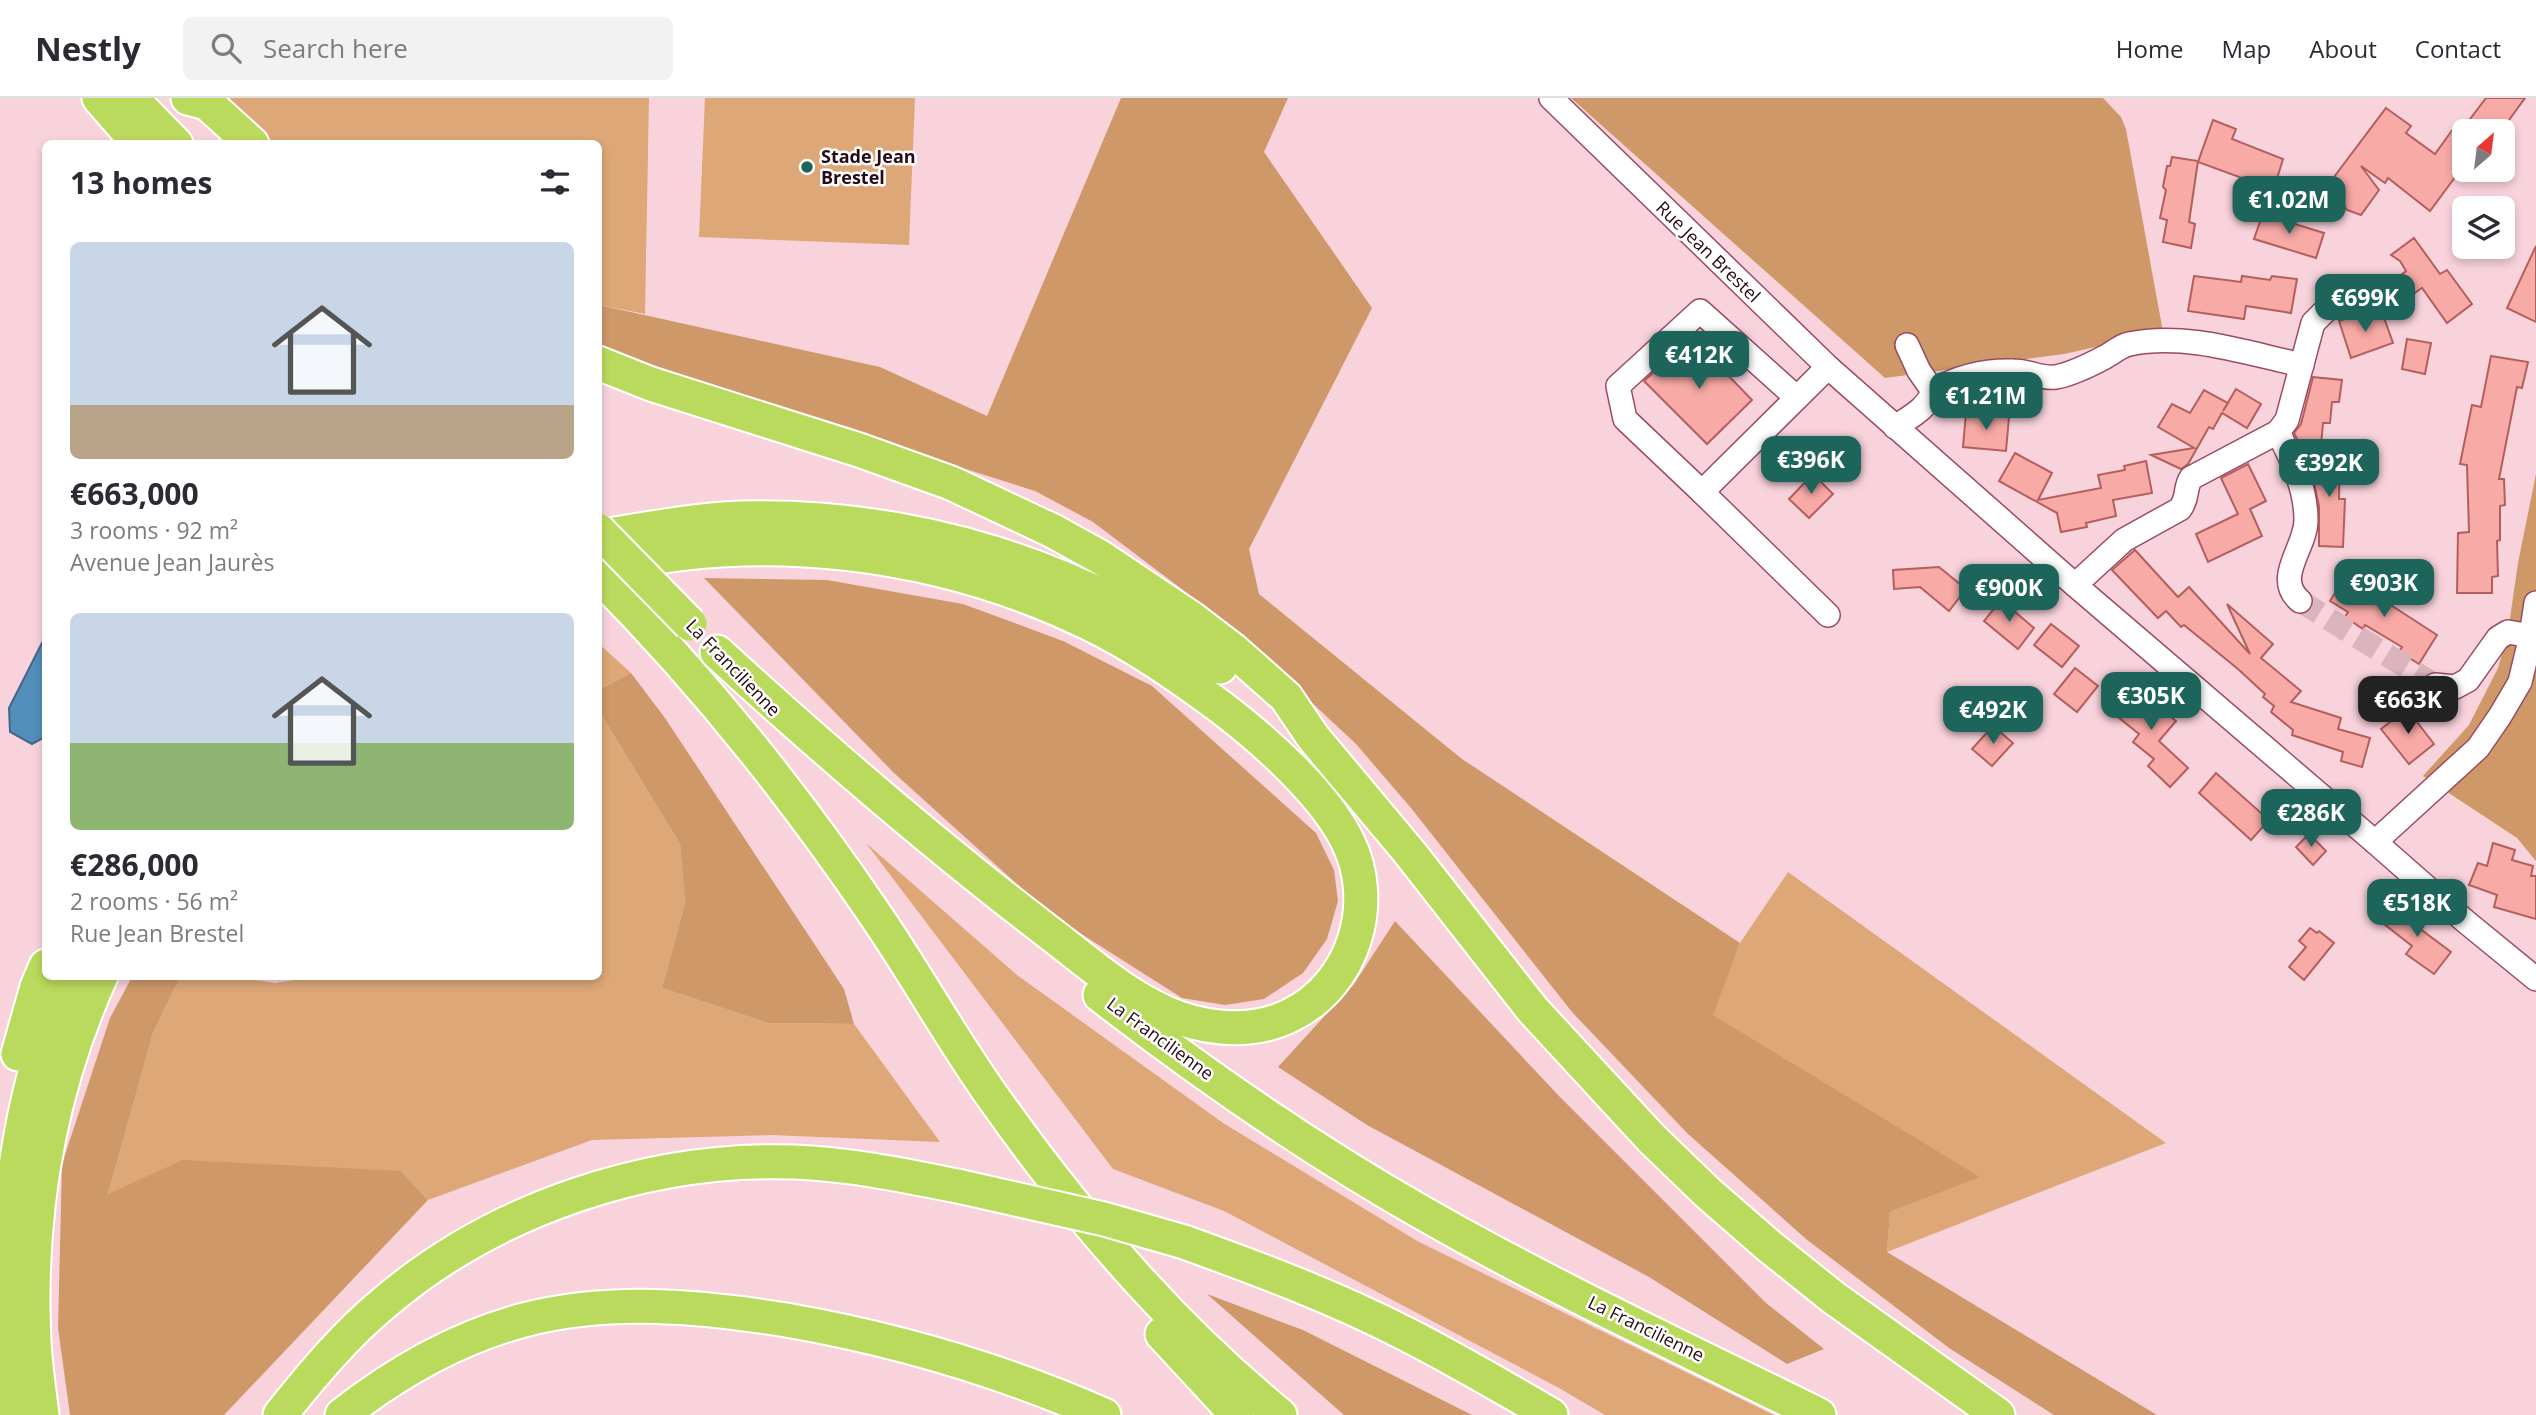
<!DOCTYPE html>
<html lang="en">
<head>
<meta charset="utf-8">
<style>
  body { margin:0; font-family:"Open Sans",sans-serif; background:#f2f2f3; color:#2b2b33; height:100vh; display:flex; flex-direction:column; font-size:26px; white-space:nowrap }
  * { box-sizing:border-box; margin:0 }
  p { font-size:23px; color:#7c7c81 }
  .icon { flex:none; width:38px; height:38px; fill:none; stroke:currentColor; stroke-width:2; stroke-linecap:round; stroke-linejoin:round }
  .map { position:relative; flex:1; overflow:hidden }
  .drawer { position:absolute; left:42px; top:42px; width:560px; height:840px; display:flex; flex-direction:column; background:#fff; border-radius:10px; box-shadow:0 4px 10px #0003 }
  .drawer>* { flex:none }
  .needle { width:46px; rotate:28deg }
  .fabs { position:absolute; left:2452px; top:21px; display:grid; gap:14px }
  .fabs a { display:grid; place-items:center; width:63px; height:63px; border-radius:10px; background:#fff; box-shadow:0 4px 10px #0003; font-size:35px }
  .price { position:absolute; translate:-50% -60px; padding:0 16px; border-radius:14px; background:#1d655b; color:#fff; font-size:23px; line-height:46px; filter:drop-shadow(0 2px 4px #0008) }
  .price::after { content:''; position:absolute; left:50%; top:42px; width:21px; height:16px; margin-left:-10px; background:inherit; clip-path:polygon(0 0,100% 0,50% 100%) }
  .price.active { background:#222; color:#fff }
  ul { padding:0; list-style:none }
  li { display:grid; align-content:center; gap:14px; height:371px; padding:0 28px }
  li span { display:grid; place-items:center; height:217px; border-radius:10px; color:#555 }
  li>.icon { margin-inline-start:auto }
  span .icon { width:126px; height:126px; fill:#fffc; stroke-width:1 }
  li b { font-size:30px }
  h2 { display:flex; justify-content:space-between; align-items:center; height:84px; padding:0 28px; font-size:30px }
  header { display:flex; align-items:center; gap:42px; box-sizing:border-box; height:98px; padding:0 35px; background:#fff; border-bottom:2px solid #e1e1e2 }
  header strong { font-size:33px }
  nav { display:flex; gap:38px; margin-inline-start:auto; font-size:24px }
  .search { width:490px; height:63px; background:#f2f2f3; display:flex; align-items:center; gap:18px; box-sizing:border-box; padding:0 24px; border-radius:10px; color:#7c7c81; font-size:26px }
  .map>svg:first-child { display:block }
</style>
</head>
<body>
<header>
<strong>Nestly</strong>
<div class="search"><svg class="icon" aria-label="search" viewBox="0 0 24 24"><circle cx="10" cy="10" r="6"/><path d="M15 15l6 6"/></svg>Search here</div>
<nav><a>Home</a><a>Map</a><a>About</a><a>Contact</a></nav>
</header>
<div class="map">
<svg width="2536" height="1317" viewBox="0 0 2536 1317">
  <rect width="100%" height="100%" fill="#f9d3dc"/>
  <!-- green -->
  <g fill="#dda777">
    <path d="M225 0H649L645 216 599 207 598 46 275 45 252 27Z"/>
    <path d="M705 0H915L909 147 699 139Z"/>
    <path d="M598 545 631 575 599 592H598Z"/>
    <path d="M599 613 680 746 685 805 662 890 768 925 854 926 940 1044 771 1037 592 1042 428 1102 401 1073 108 1096 153 935 180 879H234L275 885 322 878H598Z"/>
    <path d="M866 745 1017 877 1223 1025 1419 1144 1774 1317H1605L1559 1290 1224 1113 1113 1071Z"/>
    <path d="M1788 774 2166 1045 1887 1154 1890 1114 1979 1079 1712 917 1740 845Z"/>
  </g>
  <!-- forest -->
  <g fill="#cf9868">
    <path d="M1121 0H1288L1264 54 1372 210 1249 451 1259 496 1462 661 1740 845 1713 917 1980 1079 1890 1114 1887 1154 2157 1317H2054L1949 1250 1806 1141 1688 1036 1572 914 1411 710 1356 646 1294 588 1187 495 1093 424 1035 393 782 313 599 248V207L880 269 987 318Z"/>
    <path d="M1571 0H2103L2121 19 2126 31 2163 234 2064 256 1885 280Z"/>
    <path d="M2536 376V763L2517 740 2423 678 2469 627 2498 570 2508 534 2518 465Z"/>
    <path d="M704 480 827 482 963 506 1063 543 1152 588 1316 735 1334 772 1338 803 1327 841 1303 875 1264 901 1225 907 1182 900 1050 816 894 675Z"/>
    <path d="M631 575 665 620 844 891 854 926 768 925 662 890 685 805 680 746 599 613V592Z"/>
    <path d="M1395 823 1559 998 1766 1205 1824 1251 1787 1266 1649 1179 1367 1027 1278 969 1354 886Z"/>
    <path d="M132 879H180L153 935 108 1096 183 1062 401 1073 428 1102 224 1317H70L58 1230 62 1066 110 920Z"/>
    <path d="M1207 1196 1303 1232 1472 1317H1344Z"/>
  </g>
  <!-- water -->
  <path fill="#518eba" stroke="#456688" stroke-width="2" d="M45 539V639L32 646 10 634 9 610Z"/>
  <!-- building -->
  <g fill="#f8aaa7" stroke="#b35f5e" stroke-width="2">
    <path d="M2486 0H2525L2501 33H2461Z"/>
    <path d="M2386 10 2411 28 2406 35 2435 56 2453 31 2464 38V67L2430 113 2388 80 2385 85 2361 68 2379 92 2361 117 2347 112 2341 103 2312 119 2340 83 2334 79Z"/>
    <path d="M2213 22 2236 31 2232 41 2283 61 2275 87 2251 79 2250 83 2198 64Z"/>
    <path d="M2172 59 2198 63 2189 124 2195 126 2191 150 2163 144 2167 122 2160 120 2166 92 2163 89 2167 68H2170Z"/>
    <path d="M2262 118H2269L2324 135 2316 160 2254 141Z"/>
    <path d="M2414 140 2440 176 2447 172 2472 206 2447 225 2422 190 2412 197 2401 183V177L2406 173 2400 163 2391 157Z"/>
    <path d="M2536 148V224L2507 210Z"/>
    <path d="M2194 178 2241 184 2242 178 2270 182 2272 178 2297 181 2291 215 2246 208 2244 221 2188 213Z"/>
    <path d="M2382 214 2393 245 2351 260 2339 223 2360 216 2362 221Z"/>
    <path d="M1692 240 1752 302 1707 346 1644 283Z"/>
    <path d="M2407 241 2431 245 2425 276 2402 271Z"/>
    <path d="M2491 258 2528 264 2522 290 2517 289 2499 381H2504L2505 407 2500 408V442L2497 443 2498 478 2492 479V495H2457L2458 435 2469 434 2467 367 2460 366 2472 307 2481 309Z"/>
    <path d="M2313 279 2342 282 2339 304H2332L2330 325H2323L2321 347 2299 345 2294 335 2301 326Z"/>
    <path d="M2236 291 2261 306 2247 330 2222 315 2213 331 2209 329 2188 366 2181 371 2151 357 2194 350 2158 329 2172 306 2190 315 2204 292 2228 305 2223 313Z"/>
    <path d="M1966 315 2009 319 2006 353 1963 349Z"/>
    <path d="M2015 355 2052 375 2038 402 2101 390 2098 377 2125 372 2124 368 2146 363 2152 395 2113 402 2116 418 2086 425 2087 429 2061 434 2057 415 1999 383Z"/>
    <path d="M2308 357 2340 358 2339 401H2345L2343 449 2319 448V408Z"/>
    <path d="M2248 366 2266 403 2250 411 2262 438 2208 464 2196 436 2238 416 2221 380Z"/>
    <path d="M1813 376 1833 396 1809 420 1789 401Z"/>
    <path d="M2135 452 2178 499 2189 489 2250 556 2227 506 2273 546 2261 560 2301 593 2291 604 2341 620 2338 631 2370 640 2362 669 2341 663 2343 654 2292 637 2293 632 2271 614 2274 608 2263 599 2265 596 2238 571 2184 527 2181 529 2166 513 2158 520 2112 472Z"/>
    <path d="M1939 469 1966 491 1949 513 1920 489 1894 491 1893 472Z"/>
    <path d="M2346 478 2437 537 2419 566 2399 554 2402 549 2365 527 2363 531 2345 519 2348 514 2330 503Z"/>
    <path d="M2001 502 2034 530 2018 551 1984 523Z"/>
    <path d="M2051 526 2079 548 2062 569 2034 547Z"/>
    <path d="M2075 570 2098 588 2077 614 2054 596Z"/>
    <path d="M2137 584 2154 597 2150 601 2176 623 2159 643 2188 670 2170 689 2148 668 2154 661 2133 644 2139 636 2113 615Z"/>
    <path d="M2407 611 2434 646 2409 666 2381 631Z"/>
    <path d="M1993 628 2013 645 1992 668 1972 651Z"/>
    <path d="M2216 675 2269 722 2251 742 2199 695Z"/>
    <path d="M2309 736 2326 753 2313 767 2296 749Z"/>
    <path d="M2493 745 2515 752 2512 762 2533 768 2531 778H2536V821L2494 809 2497 797 2469 787 2478 765 2487 768Z"/>
    <path d="M2402 803 2418 815 2411 824 2451 854 2434 876 2406 856 2412 848 2384 826Z"/>
    <path d="M2310 830 2317 835 2319 833 2334 845 2304 882 2289 869 2306 849 2299 843Z"/>
  </g>
  <g fill="none" stroke-linecap="round" stroke-linejoin="round">
    <!-- minor-tunnel -->
    <path stroke="#dab5be" stroke-width="23" stroke-dasharray="23 11" stroke-linecap="butt" d="M2300 503 2435 587"/>
    <defs>
      <g id="minor">
        <path d="M1551 0 1828 269 2075 487 2375 744 2465 823 2536 881"/>
        <path d="M1933 293C1957 279 1986 272 2014 273 2029 273 2041 281 2056 279 2071 276 2092 266 2105 259 2113 255 2120 248 2129 246 2186 234 2246 255 2302 267"/>
        <path d="M1797 300 1700 213 1618 288 1625 321 1702 394 1828 269"/>
        <path d="M1895 329C1910 319 1927 311 1933 293L1919 273 1907 247"/>
        <path d="M2278 334C2292 362 2306 390 2306 422 2306 450 2273 480 2300 503"/>
        <path d="M1702 394 1828 517"/>
        <path d="M2075 487 2124 442 2180 411C2189 399 2184 391 2191 380L2278 334 2287 322 2313 225 2345 193"/>
        <path d="M2435 587 2455 589 2468 582 2498 540 2508 534 2531 538"/>
        <path d="M2375 744 2478 650 2500 618 2520 584 2531 538 2536 505"/>
      </g>
      <g id="highway">
        <path d="M99 0 139 46"/>
        <path d="M131 0 176 46"/>
        <path d="M188 0 207 5 252 46"/>
        <path d="M598 265 651 286 859 352 951 385 1053 433 1100 459 1191 520 1233 552 1286 599 1313 639 1410 755 1532 911 1652 1041 1708 1095 1769 1148 1834 1200 1998 1317"/>
        <path d="M598 439C646 431 693 422 741 420 913 416 1081 467 1220 569"/>
        <path d="M598 471C760 430 939 453 1088 525 1136 548 1180 579 1222 610 1264 642 1325 696 1348 744 1378 805 1354 886 1291 917 1256 935 1214 932 1179 920 1130 903 1088 864 1047 833 933 746 823 651 717 554"/>
        <path d="M598 477C701 581 792 694 874 815 916 876 952 942 995 1002 1077 1118 1170 1227 1280 1317"/>
        <path d="M1100 897C1202 976 1309 1050 1421 1114 1550 1188 1685 1251 1819 1317"/>
        <path d="M18 956 37 889 46 868"/>
        <path d="M1184 1144C1259 1171 1334 1199 1406 1236 1455 1261 1503 1289 1551 1317"/>
        <path d="M1162 1236 1237 1317"/>
        <path d="M13 1317C0 1166 7 1019 69 878"/>
        <path d="M42 1317C39 1292 35 1267 34 1243 28 1117 49 993 101 878"/>
        <path d="M280 1317C312 1277 345 1237 385 1204 496 1110 649 1059 794 1064 850 1066 907 1078 962 1089"/>
        <path d="M342 1317C397 1274 456 1240 524 1222 610 1200 699 1208 786 1222 896 1241 1001 1272 1104 1317"/>
      </g>
    </defs>
    <!-- minor casing -->
    <use href="#minor" stroke="#9a4b64" stroke-width="26"/>
    <!-- highway casing -->
    <use href="#highway" stroke="#fff" stroke-width="37"/>
    <!-- minor -->
    <use href="#minor" stroke="#fff" stroke-width="23"/>
    <!-- highway -->
    <use href="#highway" stroke="#bada5d" stroke-width="33"/>
    <defs>
      <g id="highway-bridge">
        <path d="M598 432 690 526"/>
        <path d="M962 1089 1104 1121 1184 1144"/>
      </g>
    </defs>
    <!-- highway-bridge casing -->
    <use href="#highway-bridge" stroke="#fff" stroke-width="37" stroke-linecap="butt"/>
    <!-- highway-bridge -->
    <use href="#highway-bridge" stroke="#bada5d" stroke-width="33"/>
  </g>
  <!-- markers -->
  <circle fill="#1d655b" stroke="#fff" stroke-width="2.5" cx="807" cy="69" r="7"/>
  <g text-anchor="middle" stroke-width="5" stroke-linejoin="round" paint-order="stroke">
    <!-- poi labels -->
    <g font-size="18" font-weight="bold" fill="#280914" stroke="#fff" text-anchor="start">
      <text x="821" y="65">Stade Jean<tspan x="821" dy="21">Brestel</tspan></text>
    </g>
    <!-- street labels -->
    <g font-size="18" fill="#280914" stroke="#fff">
      <text transform="translate(1708 154) rotate(44)" y="6">Rue Jean Brestel</text>
      <text transform="translate(733 570) rotate(46)" y="6">La Francilienne</text>
      <text transform="translate(1160 941) rotate(36)" y="6">La Francilienne</text>
      <text transform="translate(1646 1231) rotate(26)" y="6">La Francilienne</text>
    </g>
  </g>
</svg>
<div class="fabs">
<a><svg class="needle" viewBox="-14 -14 28 28"><path d="M0-13l5 13h-10z" fill="#e53935"/><path d="M0 13l5-13h-10z" fill="#7c7c81"/></svg></a>
<a><svg class="icon" aria-label="layers" viewBox="0 0 24 24"><path d="M12 4l9 5-9 5-9-5zM3 14l9 5 9-5"/></svg></a>
</div>
<b class="price" style="left:2289px;top:138px">€1.02M</b>
<b class="price" style="left:2365px;top:236px">€699K</b>
<b class="price" style="left:1699px;top:293px">€412K</b>
<b class="price" style="left:1986px;top:334px">€1.21M</b>
<b class="price" style="left:1811px;top:398px">€396K</b>
<b class="price" style="left:2329px;top:401px">€392K</b>
<b class="price" style="left:2384px;top:521px">€903K</b>
<b class="price" style="left:2009px;top:526px">€900K</b>
<b class="price" style="left:2151px;top:634px">€305K</b>
<b class="price active" style="left:2408px;top:638px">€663K</b>
<b class="price" style="left:1993px;top:648px">€492K</b>
<b class="price" style="left:2311px;top:751px">€286K</b>
<b class="price" style="left:2417px;top:841px">€518K</b>
<section class="drawer">
<h2>13 homes<svg class="icon" aria-label="filters" viewBox="0 0 24 24"><path d="M4 7h16M4 17h16"/><circle cx="9" cy="7" r="2"/><circle cx="15" cy="17" r="2"/></svg></h2>
<ul>
<li><span style="background:linear-gradient(#c9d6e8 75%,#b9a48a 0)"><svg class="icon" aria-label="home" viewBox="0 0 24 24"><path d="M3 11l9-7 9 7M6 9v11h12V9"/></svg></span><div><b>€663,000</b><p>3 rooms · 92 m²</p><p>Avenue Jean Jaurès</p></div></li>
<li><span style="background:linear-gradient(#c9d6e8 60%,#8fb573 0)"><svg class="icon" aria-label="home" viewBox="0 0 24 24"><path d="M3 11l9-7 9 7M6 9v11h12V9"/></svg></span><div><b>€286,000</b><p>2 rooms · 56 m²</p><p>Rue Jean Brestel</p></div></li>
</ul>
</section>
</div>
</body>
</html>
